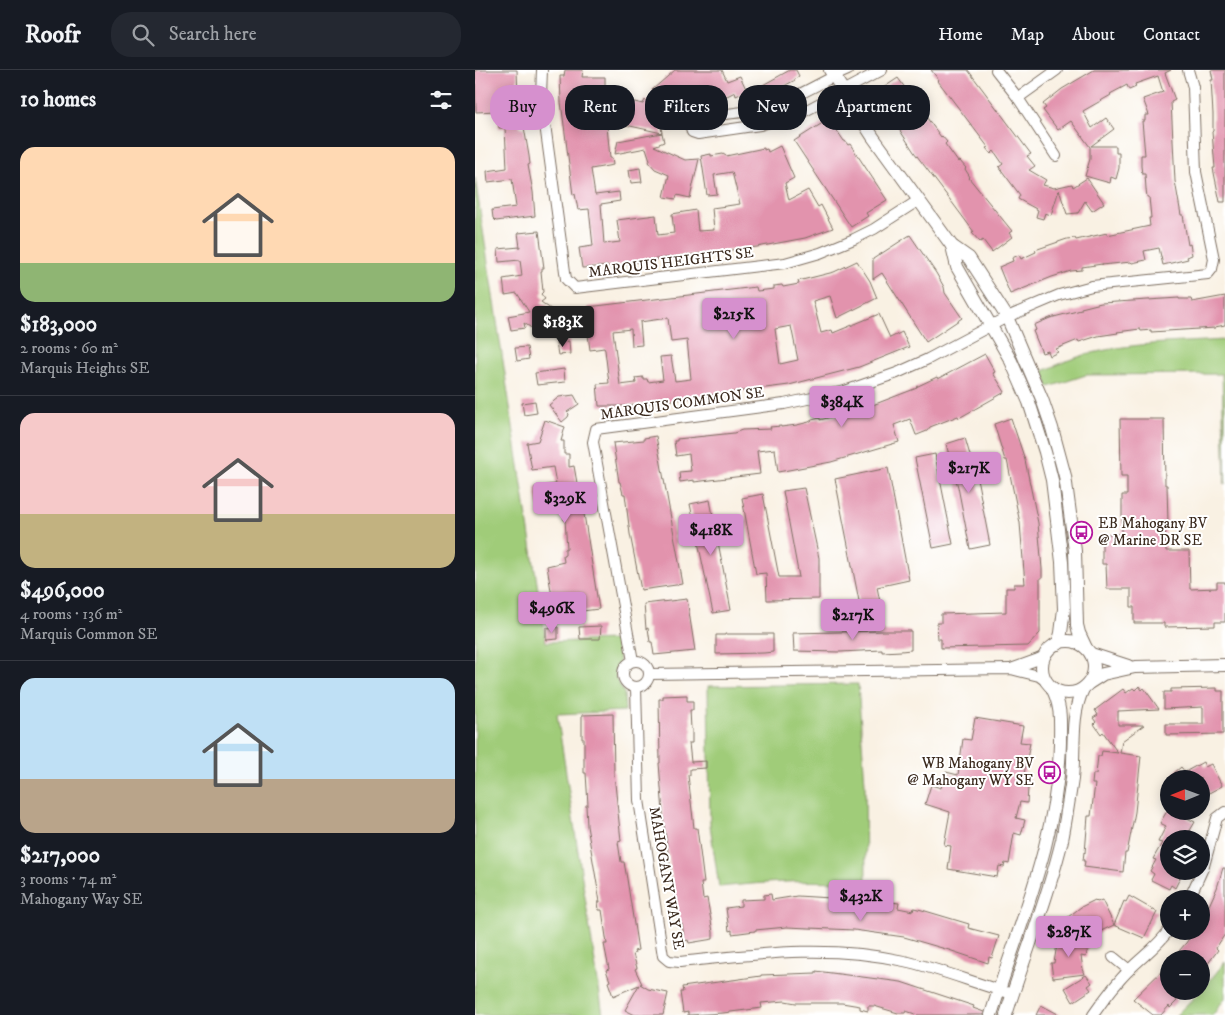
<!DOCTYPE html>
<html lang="en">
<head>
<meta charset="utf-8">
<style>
  body { margin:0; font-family:"IM FELL DW Pica",serif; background:#242831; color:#f1f3f6; height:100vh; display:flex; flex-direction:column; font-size:19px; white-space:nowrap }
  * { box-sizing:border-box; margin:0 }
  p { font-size:16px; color:#9ea1a6 }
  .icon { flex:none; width:28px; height:28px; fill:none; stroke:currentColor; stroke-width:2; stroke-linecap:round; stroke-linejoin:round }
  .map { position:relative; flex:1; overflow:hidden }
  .panel { display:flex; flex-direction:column; background:#171b24; width:475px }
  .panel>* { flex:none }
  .top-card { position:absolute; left:15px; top:15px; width:475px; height:45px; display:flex; gap:10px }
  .needle { width:32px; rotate:269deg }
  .fabs { position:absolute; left:685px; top:700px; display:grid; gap:10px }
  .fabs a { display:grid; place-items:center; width:50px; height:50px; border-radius:50%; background:#171b24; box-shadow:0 2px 12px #0003; font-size:25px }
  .price { position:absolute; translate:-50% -42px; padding:0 11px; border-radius:5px; background:#d690ce; color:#111; font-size:16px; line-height:32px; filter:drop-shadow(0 1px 2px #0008) }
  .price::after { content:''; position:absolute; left:50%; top:30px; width:15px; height:11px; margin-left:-8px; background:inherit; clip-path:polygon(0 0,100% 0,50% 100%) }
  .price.selected { background:#222; color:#fff }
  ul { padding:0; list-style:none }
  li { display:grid; align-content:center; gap:10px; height:265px; padding:0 20px }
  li+li { border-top:1px solid #363941 }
  li span { display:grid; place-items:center; height:155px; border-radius:15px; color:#555 }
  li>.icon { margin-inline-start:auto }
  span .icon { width:90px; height:90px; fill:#fffc; stroke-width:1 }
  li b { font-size:21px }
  h2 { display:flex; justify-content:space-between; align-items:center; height:60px; padding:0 20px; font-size:21px }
  .pill { padding:0 18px; border-radius:20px; background:#171b24; box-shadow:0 2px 12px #0003; font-size:18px; line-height:45px }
  .pill.selected { background:#d690ce; color:#111 }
  header { display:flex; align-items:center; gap:30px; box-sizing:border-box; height:70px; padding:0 25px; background:#171b24; border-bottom:1px solid #363941 }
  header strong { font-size:24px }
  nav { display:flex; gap:28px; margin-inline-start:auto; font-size:18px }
  .search { width:350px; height:45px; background:#242831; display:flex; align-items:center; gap:12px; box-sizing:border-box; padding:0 18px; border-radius:20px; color:#9ea1a6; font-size:19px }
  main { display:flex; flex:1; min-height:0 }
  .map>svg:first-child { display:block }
</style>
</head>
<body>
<header>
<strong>Roofr</strong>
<div class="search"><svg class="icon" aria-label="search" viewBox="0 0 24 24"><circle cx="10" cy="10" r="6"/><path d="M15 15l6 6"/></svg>Search here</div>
<nav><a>Home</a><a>Map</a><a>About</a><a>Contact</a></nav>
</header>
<main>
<section class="panel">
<h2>10 homes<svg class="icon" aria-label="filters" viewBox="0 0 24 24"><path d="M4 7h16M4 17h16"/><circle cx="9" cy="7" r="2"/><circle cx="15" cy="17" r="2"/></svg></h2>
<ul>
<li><span style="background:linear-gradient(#ffd9b3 75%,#8fb573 0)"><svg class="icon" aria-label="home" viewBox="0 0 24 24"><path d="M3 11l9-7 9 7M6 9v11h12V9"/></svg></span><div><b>$183,000</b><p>2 rooms · 60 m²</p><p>Marquis Heights SE</p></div></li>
<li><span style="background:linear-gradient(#f6c9c9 65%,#c2b280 0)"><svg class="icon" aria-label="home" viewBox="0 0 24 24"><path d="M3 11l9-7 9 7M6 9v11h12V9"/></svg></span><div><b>$496,000</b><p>4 rooms · 136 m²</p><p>Marquis Common SE</p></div></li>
<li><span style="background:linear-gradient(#bfe0f5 65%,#b9a48a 0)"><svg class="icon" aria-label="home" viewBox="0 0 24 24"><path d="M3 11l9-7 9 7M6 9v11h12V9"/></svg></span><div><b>$217,000</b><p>3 rooms · 74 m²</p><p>Mahogany Way SE</p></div></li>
</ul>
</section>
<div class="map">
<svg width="750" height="945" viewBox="0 0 750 945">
  <rect width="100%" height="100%" fill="#fff"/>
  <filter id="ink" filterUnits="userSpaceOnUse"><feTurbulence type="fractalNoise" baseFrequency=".02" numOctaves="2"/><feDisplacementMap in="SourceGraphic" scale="10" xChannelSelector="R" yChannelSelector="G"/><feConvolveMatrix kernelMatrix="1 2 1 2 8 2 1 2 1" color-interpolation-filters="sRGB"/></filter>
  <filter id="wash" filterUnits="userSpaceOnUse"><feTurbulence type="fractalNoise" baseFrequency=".0096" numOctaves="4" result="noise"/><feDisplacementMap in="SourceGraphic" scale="20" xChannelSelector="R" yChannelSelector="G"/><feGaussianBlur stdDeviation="1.12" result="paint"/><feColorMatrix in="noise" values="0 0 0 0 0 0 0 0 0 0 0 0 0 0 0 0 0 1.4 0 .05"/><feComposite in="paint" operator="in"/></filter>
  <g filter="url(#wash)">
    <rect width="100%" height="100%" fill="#f9f1e3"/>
    <!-- green -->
    <g fill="#a0cc79" stroke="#6e7b4c">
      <path d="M0 108 71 572 143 570 141 576 145 592 141 603V609L149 623 150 641 82 644 128 945H0Z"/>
      <path d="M750 270V414L747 304 611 305 574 317 568 301C579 297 589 291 600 288 648 272 701 273 750 270Z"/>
      <path d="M383 614 390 714 391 814C341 809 293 812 244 817L235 755 233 616Z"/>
      <path d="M750 892V928L738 945H701L726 921Z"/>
    </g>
    <g id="blocks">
      <!-- building -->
      <g fill="#e293ad" fill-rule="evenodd">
        <path d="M0 0H42L43 29H46V41H44L45 58 49 57 54 86 55 94 53 95 58 122 60 146 21 151 18 148 17 140 41 137 37 109 13 112 12 101 32 98 30 58H24L22 41 1 42Z"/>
        <path d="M90 0H108L107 7H130V35L135 88H137L138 95 116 99 120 125 144 122 145 131 126 134 129 174 145 172 142 150 181 145 183 165 199 163 197 144 221 140 223 161 239 160 237 138 265 134 257 102 239 105 242 124 232 125 226 86 236 84V86L248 84 251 86 289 78V80L292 79 293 82 305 76 319 108 310 113 314 130 333 120 343 137 346 135 358 158 330 168 282 177 173 190 148 195 107 198 104 178 118 176 114 139 103 140 100 124 98 125 86 32 85 6H89Z"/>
        <path d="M200 0H247L252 11 265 6 272 21 261 26 260 22 248 28 246 25 233 30 230 24 220 29 219 27 216 28 215 25 204 32 201 27 191 36 177 20Z"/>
        <path d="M315 0H321L324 6 320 9V10L291 26 286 16Z"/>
        <path d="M456 0H493L556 84 552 86 560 96 554 100 571 110 568 115 579 118 597 114 598 117 612 108 629 133 617 141 610 131 603 143 592 144 584 120 576 145 570 143 568 149 561 147 563 140 543 129 545 125 524 97 528 94 519 81 516 84 511 78 513 77 463 11 464 10Z"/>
        <path d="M619 0H696L690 3 700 30 696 32 700 111 706 145H708L713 175 715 174 717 185 712 187 713 189 688 195 684 178 669 181 671 190 657 193 656 192 627 195V194L607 197V200L596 201 577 207 535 224 524 197 538 191 537 188 544 185 546 189 561 182 560 180 592 169 600 168 601 170 632 163V165L675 156 674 148H676L674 127H672L671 119 670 104H667L666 96V85H670L667 51H670V45H674L668 29 688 22 683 6 660 14 661 17 654 20 652 15 635 24 636 25 608 41 617 58 631 48 639 59 616 76H641V83H644V98L641 109 636 107 635 113 610 106 615 89V77L596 51 583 60 568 40 571 38 568 34 587 19Z"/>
        <path d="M736 0H750V132H745L738 98H740L737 62 738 61V44L736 10H738Z"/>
        <path d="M423 8 433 22 435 21 440 28 438 29 466 67 467 66 472 72 470 74 483 92 485 91 491 98 490 99 495 107 494 108 537 161 534 163 537 167 517 182 508 170 505 172 497 163 499 162 479 135 439 82 409 36 408 37 401 27 404 25 402 22Z"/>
        <path d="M147 29 168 34 170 30 189 38 185 50 187 63 146 54 149 41 145 40Z"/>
        <path d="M354 49 369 71H370L373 75 375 74 412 130 391 143 393 146 376 157 319 71Z"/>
        <path d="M187 63 189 72 179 76 210 90 224 89 215 128 202 125 201 129 189 127 194 105 180 99 174 92 175 90 171 78 140 84 143 71Z"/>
        <path d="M165 98 167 112 156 113 154 100Z"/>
        <path d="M64 161 69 198H67V201H66L68 222 66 224 70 229 66 232 77 240 76 243 90 247 86 266 65 261 60 257 58 259 49 253 50 258 36 260 33 246 54 242 42 223 30 225 28 209 47 206 45 190 24 192 23 179 45 177 43 163Z"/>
        <path d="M435 165 461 203 469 217 470 223 487 248 451 272 407 203 398 209V189Z"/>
        <path d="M382 191 395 211 402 228 362 248 355 226 338 231 346 263 357 260 358 263 404 244 415 268 427 262 434 277 384 297 314 315 150 336H124L122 314 134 313 130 280 129 278 115 280 110 240 113 239V237L281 217 282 221 299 219V216L307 215 308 217 324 214 323 211 359 202ZM193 248 196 272 212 270 216 309 200 311 196 286 185 287 188 310 173 312 172 309H168V307L160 308 161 313 145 315 138 261 156 259 157 276 167 275 165 252ZM316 256 323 290 305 294 300 259Z"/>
        <path d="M750 226V255L740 257V258L676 262V260L666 261 665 259 642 262 643 263 623 266 604 272 603 270 581 279 583 282 575 286 573 281 567 283 558 261 561 260 559 255 575 248 606 240V238L626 233 704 228V229H716L717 232Z"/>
        <path d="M94 271 95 284 83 285 81 273Z"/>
        <path d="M52 277 54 289 42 291 40 278Z"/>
        <path d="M510 284 520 302 518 303 530 322 484 348 483 346 455 357 452 361 442 365H441L435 349 419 355 424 372 356 392 303 402 300 379 282 381 285 404 219 412V410L205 412 204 402 216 401 214 384 201 386 199 371H202V369L259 363 267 360 296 359 295 357 306 356V357L322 355 334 352 337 350 345 348V350L390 338 442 318 441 317 462 307 463 309Z"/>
        <path d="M89 299 90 312 62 315 60 303Z"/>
        <path d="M99 325 104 334 92 342 94 344 93 347 87 352 74 335 84 327Z"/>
        <path d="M60 331 62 343 49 345 47 333Z"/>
        <path d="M536 348 550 390 563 453 567 499V508H565V563L553 576 466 578V569H463L462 553H466V544L531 542V518H539V514H550L545 453 532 390H530L519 354Z"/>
        <path d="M645 349H689L690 415H692L693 454H690L691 481H714L715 519 742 518V512H750V552H740V556L689 557V553H659V537H656V519H632L631 494H627V464H647V425H652V406H646Z"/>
        <path d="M70 350 90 357 86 371H89V384H94V397L99 396 102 413 106 425 124 539 82 544 80 533H78L72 496 89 492 88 485 90 484V479L92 478 90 450H89L87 437 64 441 60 417 81 414 78 397 57 400 52 373 63 371Z"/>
        <path d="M181 366 208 514 166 520 155 464 150 424H148L145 412H144L138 373 169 370V368Z"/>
        <path d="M490 368 503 413 515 475 495 479 483 417 471 374Z"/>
        <path d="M460 384 478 474 458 478 440 388Z"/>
        <path d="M413 398 434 510 402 517 405 532 385 536 360 409Z"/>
        <path d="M329 418 344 488V529L292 530 291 503 281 504 267 428 288 424 304 507H324L308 421Z"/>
        <path d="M235 430 256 540 238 543 215 434Z"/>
        <path d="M212 529 220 581 179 585 177 572H175L173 558 171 559 169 534Z"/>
        <path d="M126 556 125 569H105L104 557Z"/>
        <path d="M83 557V569L71 570V558Z"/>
        <path d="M408 561H436V580L426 581 407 582V580L365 582 319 581 318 563Z"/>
        <path d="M250 564H298V582L289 583 241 584V565H250Z"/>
        <path d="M664 616 667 620 669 618 684 639 643 641V655H669L647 671 645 683 666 686 660 742 652 783H650L648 802 609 797 610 791H608L609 782 610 783 613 746H616L620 714H617L618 704H621L623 686H626L627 681 643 683 628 662 626 664 619 654 621 652 618 648 623 645 620 640 648 619 651 623 658 618 660 620Z"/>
        <path d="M742 618V621H748V664L691 665V654H728V637L689 639V622H696V619Z"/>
        <path d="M212 625V631H218V640H215L216 659H217V673H214L216 692 231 691V698L215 699V705H213L219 758H222L225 781 229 813H226L228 829 232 828 238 862V869L214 873 213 870 210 871 207 854 204 855 189 755 184 693H185L184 629H188V626Z"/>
        <path d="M138 644 139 704 146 771 143 772 146 792H149L152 809 163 880 159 881 160 883 158 884 162 898 160 899 167 914H165L173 919 193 923 188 945H160L150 940 164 915 138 926 133 912 135 911 131 900 134 899 129 874H132L127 840H124L123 832H125L124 826 112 756 111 735H113L111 703H109V669H107V645Z"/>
        <path d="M500 648 548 656 545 672 555 673 549 704H554L552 733 545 732 541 748 550 750 546 765 539 763 534 794 530 793 529 797 524 796 522 807 473 799 476 776 469 775 475 742 450 734 456 715 466 718 471 702 483 705 488 669 496 670Z"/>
        <path d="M728 692 730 697 736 694 747 716 734 723 732 719 726 723V709H701L703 708 699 703 706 697 710 702Z"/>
        <path d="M692 741H716L712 748 720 752 710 769H694V801H705L702 806 705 808 700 818 696 815 694 819 676 810 679 804 675 801 681 790 678 789 687 773 683 772 691 756 685 753Z"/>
        <path d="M748 798H750V864L741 878 743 880 726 903V889H697L711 873 719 861H726V853L742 818Z"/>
        <path d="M296 824 297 830 322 826 356 828V826L389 829 391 831 396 832 395 840 407 833 415 835 416 832 424 833 423 838 438 841 439 838 447 840 494 854 493 858 524 866 517 888 514 887 513 893 474 880 429 867 379 860 312 857 280 860V861L257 864V860L254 861 251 838 266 836V830L289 829V825Z"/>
        <path d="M654 826 682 842 669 868 639 855 649 831 651 832Z"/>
        <path d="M620 830 622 832 627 830 639 855 628 860 611 872 593 847 606 837Z"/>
        <path d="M586 868 614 873 611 887 606 886 608 899 610 904 578 908 576 893H579L582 874 585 875Z"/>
        <path d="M694 894V921H707L700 928 702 931 695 938 694 936 686 945H678L658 929Z"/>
        <path d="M341 901 426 912 499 936 498 938 509 942 508 945H443L431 941 430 943H423L399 936H393V941L385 939V936L367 933H321L310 931 286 933 287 938 248 943 213 945V942L208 943 205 922H208L207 917 286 906V905L341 903Z"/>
        <path d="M611 905 617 913 613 916 616 920 598 932 590 918Z"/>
        <path d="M566 935 585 945H561Z"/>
      </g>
    </g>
  </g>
  <g filter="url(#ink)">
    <use href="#blocks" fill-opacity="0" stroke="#7e7063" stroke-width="1"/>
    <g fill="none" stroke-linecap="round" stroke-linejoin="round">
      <defs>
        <g id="minor">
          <path d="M67 0 66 25 91 209 100 218 310 193 345 183 379 169 399 159 444 130"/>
          <path d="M373 0C349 10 327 25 302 34 276 43 248 44 221 47L216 51 215 56 217 62 223 64 285 55 330 41 407 0"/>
          <path d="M521 0 543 28 581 86"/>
          <path d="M543 28 582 0"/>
          <circle cx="161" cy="604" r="13"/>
          <path d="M158 591 118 372 121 359 309 334 370 321 422 303 453 289 532 247 584 225 617 216 733 204 737 199 739 189 721 102 718 17 713 0"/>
          <path d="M536 599 561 590 570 586"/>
          <path d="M175 604 536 599 564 606 571 611"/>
          <path d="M161 617 164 730 188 886 194 891 205 892C282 884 352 874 429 891 466 899 501 914 538 924"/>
          <path d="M714 829 729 796 742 748 750 742"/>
          <path d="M638 887 654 900"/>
          <path d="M618 945C629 929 641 913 655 899 668 886 684 875 694 860"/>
        </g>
        <g id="tertiary">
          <path d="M355 0 398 67 477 176 494 188 532 247 567 329 577 358 590 406 600 481 602 555 604 563 611 578"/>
          <path d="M477 176 482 197 536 291 554 332 570 382 577 410 587 492 589 539 586 563 583 574"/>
          <circle cx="593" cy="597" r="26"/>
          <path d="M616 584 653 596"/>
          <path d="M614 613 628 604 660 597 750 595"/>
          <path d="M516 945C544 854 583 770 585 673 585 652 587 637 577 618"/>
          <path d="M531 945C549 886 573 830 587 770 591 750 594 729 597 709 600 679 595 646 608 619"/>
        </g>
      </defs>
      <!-- minor casing -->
      <use href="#minor" stroke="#7e7063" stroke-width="12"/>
      <!-- tertiary casing -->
      <use href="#tertiary" stroke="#7e7063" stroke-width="14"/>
      <!-- minor -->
      <use href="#minor" stroke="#fff" stroke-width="10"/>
      <!-- tertiary -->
      <use href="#tertiary" stroke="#fff" stroke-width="12"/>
    </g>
  </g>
  <!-- icons -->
  <defs>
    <symbol id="bus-ring" viewBox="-11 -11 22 22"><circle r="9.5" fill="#fff" stroke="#b5179e" stroke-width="1.5"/><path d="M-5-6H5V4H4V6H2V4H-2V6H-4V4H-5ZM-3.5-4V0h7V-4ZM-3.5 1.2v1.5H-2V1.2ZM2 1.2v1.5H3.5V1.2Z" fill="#b5179e"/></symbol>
  </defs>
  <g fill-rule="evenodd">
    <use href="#bus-ring" x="594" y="450" width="25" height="25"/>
    <use href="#bus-ring" x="562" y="690" width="25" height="25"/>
  </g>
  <g text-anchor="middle" stroke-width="4" stroke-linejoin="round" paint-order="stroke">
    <!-- street labels -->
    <g font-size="15" fill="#3b2a1e" stroke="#fff">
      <text transform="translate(196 192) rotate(-7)" y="5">MARQUIS HEIGHTS SE</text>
      <text transform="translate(207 333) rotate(-8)" y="5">MARQUIS COMMON SE</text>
      <text transform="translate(192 808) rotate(80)" y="5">MAHOGANY WAY SE</text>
    </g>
    <!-- poi labels -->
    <g font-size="15" fill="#3b2a1e" stroke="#fff" text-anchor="start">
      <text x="623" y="458">EB Mahogany BV<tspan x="623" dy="17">@ Marine DR SE</tspan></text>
      <text x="559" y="698" text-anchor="end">WB Mahogany BV<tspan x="559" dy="17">@ Mahogany WY SE</tspan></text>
    </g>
  </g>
</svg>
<div class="fabs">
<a><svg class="needle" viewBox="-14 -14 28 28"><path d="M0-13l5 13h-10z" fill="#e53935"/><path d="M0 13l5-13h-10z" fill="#9ea1a6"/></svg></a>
<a><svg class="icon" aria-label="layers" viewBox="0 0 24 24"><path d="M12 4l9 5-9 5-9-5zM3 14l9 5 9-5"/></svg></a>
<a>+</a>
<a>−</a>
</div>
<b class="price" style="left:259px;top:270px">$215K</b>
<b class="price selected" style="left:88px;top:278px">$183K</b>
<b class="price" style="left:367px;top:358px">$384K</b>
<b class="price" style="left:494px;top:424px">$217K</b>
<b class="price" style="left:90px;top:454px">$329K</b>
<b class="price" style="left:236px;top:486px">$418K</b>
<b class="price" style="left:77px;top:564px">$496K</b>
<b class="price" style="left:378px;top:571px">$217K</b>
<b class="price" style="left:386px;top:852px">$432K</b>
<b class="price" style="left:594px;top:888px">$287K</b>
<div class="top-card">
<a class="pill selected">Buy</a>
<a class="pill">Rent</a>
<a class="pill">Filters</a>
<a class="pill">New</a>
<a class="pill">Apartment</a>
</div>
</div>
</main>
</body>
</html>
